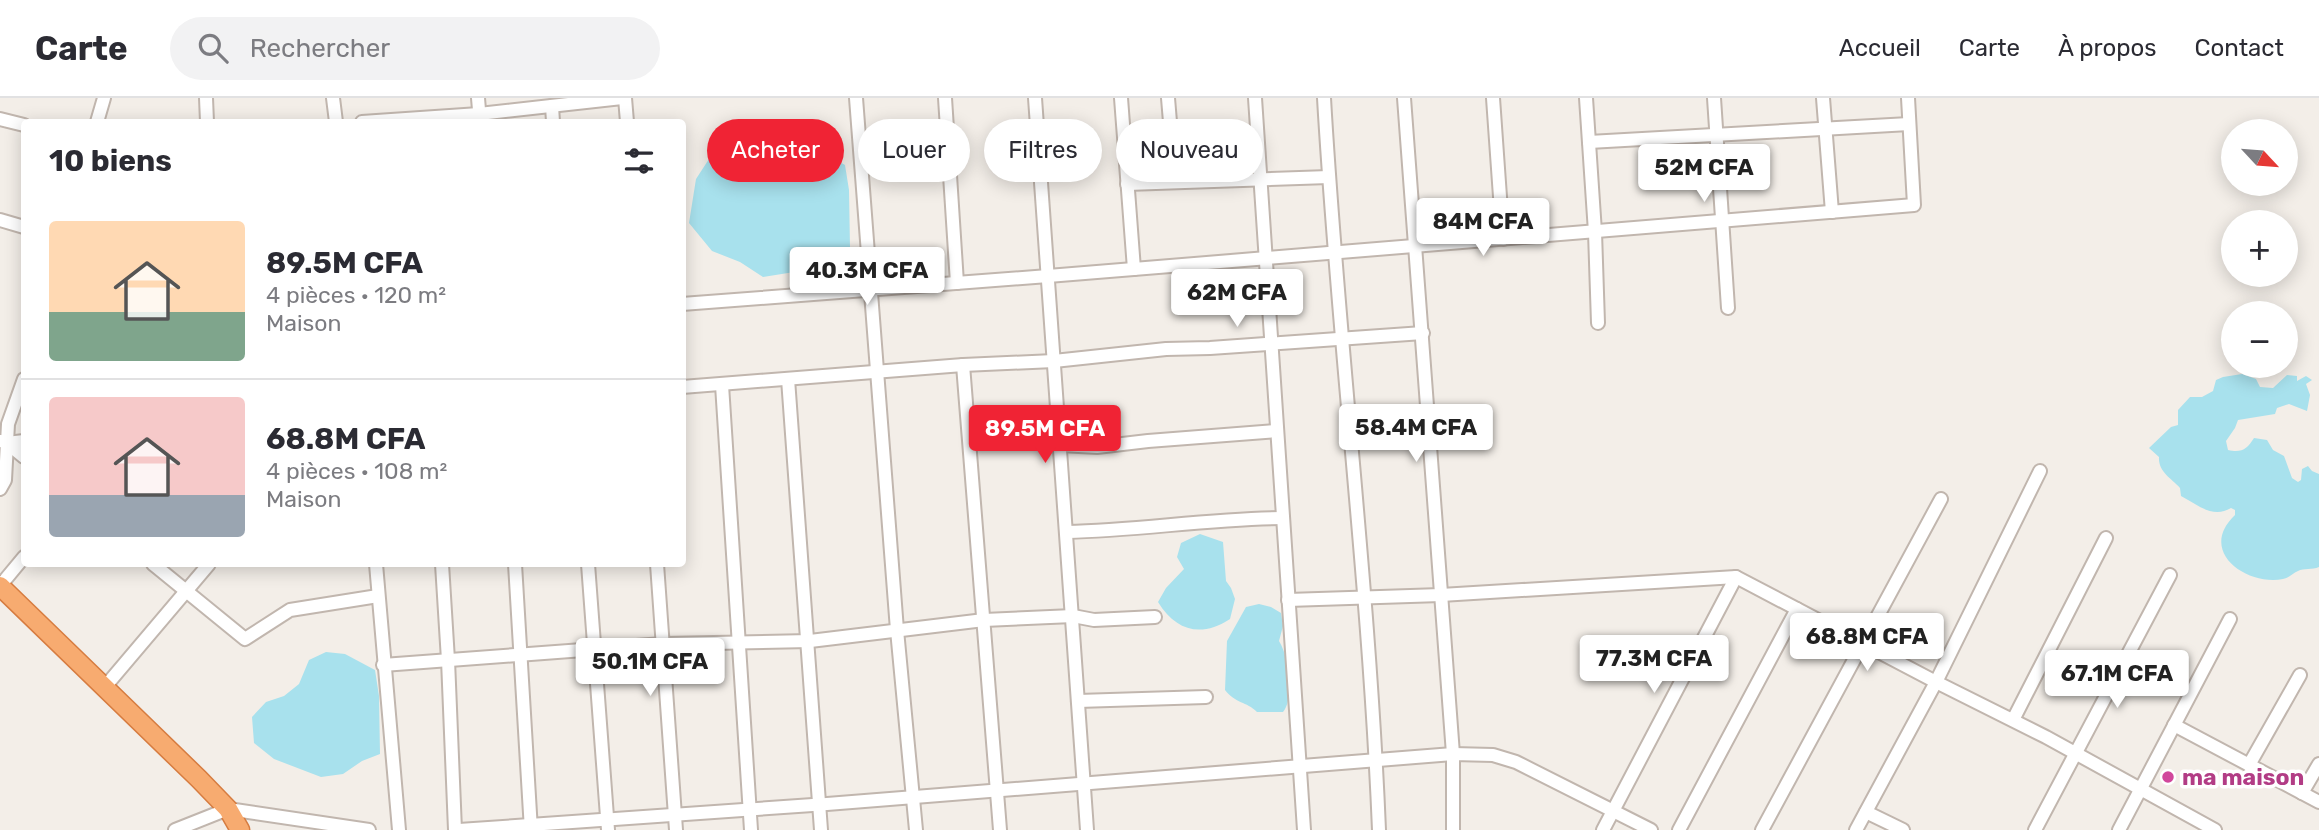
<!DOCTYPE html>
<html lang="fr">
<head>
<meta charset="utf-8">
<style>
  body { margin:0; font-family:Rubik,sans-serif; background:#f2f2f3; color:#2b2b33; height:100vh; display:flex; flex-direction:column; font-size:26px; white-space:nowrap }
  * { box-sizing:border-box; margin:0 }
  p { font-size:23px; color:#7c7c81 }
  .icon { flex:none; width:38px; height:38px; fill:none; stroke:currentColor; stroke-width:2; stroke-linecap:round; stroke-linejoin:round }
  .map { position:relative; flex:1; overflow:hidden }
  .panel { position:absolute; left:21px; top:21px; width:665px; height:448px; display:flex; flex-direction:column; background:#fff; border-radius:7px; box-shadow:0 4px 18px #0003 }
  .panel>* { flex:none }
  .hud { position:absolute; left:707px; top:21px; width:665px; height:63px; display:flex; gap:14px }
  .needle { width:46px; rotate:116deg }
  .tools { position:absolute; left:2221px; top:21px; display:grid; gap:14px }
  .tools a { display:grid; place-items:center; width:77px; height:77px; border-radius:50%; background:#fff; box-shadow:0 4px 18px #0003; font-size:35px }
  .price { position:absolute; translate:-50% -60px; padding:0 16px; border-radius:7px; background:#fff; color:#222; font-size:23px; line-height:46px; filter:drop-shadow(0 2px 4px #0008) }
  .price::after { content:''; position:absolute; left:50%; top:42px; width:21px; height:16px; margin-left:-10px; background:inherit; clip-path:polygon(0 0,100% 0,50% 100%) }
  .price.selected { background:#f02334; color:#fff }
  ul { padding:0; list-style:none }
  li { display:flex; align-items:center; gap:21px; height:175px; padding:0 28px }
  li+li { border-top:2px solid #e1e1e2 }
  li span { display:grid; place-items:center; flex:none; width:196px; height:140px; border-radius:7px; color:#555 }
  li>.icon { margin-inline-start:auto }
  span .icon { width:84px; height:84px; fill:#fffc; stroke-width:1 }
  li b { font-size:30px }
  h2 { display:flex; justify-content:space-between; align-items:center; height:84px; padding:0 28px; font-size:30px }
  .chip { padding:0 24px; border-radius:32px; background:#fff; box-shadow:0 4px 18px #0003; font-size:24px; line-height:63px }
  .chip.selected { background:#f02334; color:#fff }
  header { display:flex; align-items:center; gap:42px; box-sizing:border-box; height:98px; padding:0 35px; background:#fff; border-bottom:2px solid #e1e1e2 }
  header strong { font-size:33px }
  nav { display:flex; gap:38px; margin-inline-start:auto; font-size:24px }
  .search { width:490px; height:63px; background:#f2f2f3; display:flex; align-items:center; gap:18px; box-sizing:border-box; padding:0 24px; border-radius:38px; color:#7c7c81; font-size:26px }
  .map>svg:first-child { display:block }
</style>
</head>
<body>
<header>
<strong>Carte</strong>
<div class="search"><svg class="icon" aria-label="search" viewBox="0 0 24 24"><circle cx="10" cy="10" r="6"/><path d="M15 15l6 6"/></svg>Rechercher</div>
<nav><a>Accueil</a><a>Carte</a><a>À propos</a><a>Contact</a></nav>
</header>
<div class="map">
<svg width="2319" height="732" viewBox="0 0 2319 732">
  <rect width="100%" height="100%" fill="#f3eee8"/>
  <!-- water -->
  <g fill="#a8e1ed">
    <path d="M804 36 815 50 845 67 849 92 850 150 831 157 813 171 763 179 740 164 712 153 689 125 696 81 722 41Z"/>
    <path d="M2242 276 2256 281 2260 289 2273 290 2287 277 2297 278V283L2306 278 2312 282 2306 286 2310 297 2307 313 2289 306 2277 310 2275 316 2238 322 2235 330 2226 343 2228 352C2242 355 2247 351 2254 340L2267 342 2273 352 2284 358 2292 380 2298 384 2301 382 2302 371 2308 368 2312 373 2319 376V469C2312 472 2304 470 2298 473 2293 475 2289 480 2283 481 2246 488 2197 453 2235 417V412L2231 410C2213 421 2198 407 2181 398L2180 390C2171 380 2158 374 2159 359L2149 350 2171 329 2178 327V312L2190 299H2202L2213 293 2216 282 2223 279Z"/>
    <path d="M1200 436 1223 444 1226 483 1231 490 1235 501 1230 521C1201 540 1176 533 1158 504L1166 490 1184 471 1177 459 1181 445Z"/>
    <path d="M1259 506 1271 509 1281 515 1283 528 1279 543C1289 559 1295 599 1283 614H1257C1246 603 1236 606 1225 592L1227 543 1246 509Z"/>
    <path d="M326 554 345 556 375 572 379 598 380 656 362 663 343 676 321 679 274 661 254 645 252 619 266 604 284 598 299 586 309 562Z"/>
  </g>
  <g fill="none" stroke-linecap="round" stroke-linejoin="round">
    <defs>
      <g id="minor">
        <path d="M206 0 207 24"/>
        <path d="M333 0 336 24"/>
        <path d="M478 0 480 24"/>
        <path d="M625 0 627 24"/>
        <path d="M856 0 897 532 916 732"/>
        <path d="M945 0 957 185"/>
        <path d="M1035 0 1087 732"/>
        <path d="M1121 0 1134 171"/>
        <path d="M1168 0 1175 84"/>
        <path d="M1255 0 1304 732"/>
        <path d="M1324 0C1338 244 1369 487 1379 732"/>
        <path d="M1404 0 1453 656V732"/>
        <path d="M1493 0 1503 141"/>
        <path d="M1586 0 1595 134 1598 225"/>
        <path d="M1714 0 1728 210"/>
        <path d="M1823 0 1832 114"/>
        <path d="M552 8 553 24"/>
        <path d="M0 21 24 27"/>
        <path d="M97 24 104 0"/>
        <path d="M362 24 479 16 622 0"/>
        <path d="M1589 44 1909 26"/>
        <path d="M1127 86 1329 79"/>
        <path d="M0 122 24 129"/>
        <path d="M682 206 1048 178 1914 107 1908 0"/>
        <path d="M963 267 1000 732"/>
        <path d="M788 281 821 732"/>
        <path d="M722 287 751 732"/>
        <path d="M682 289 963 267 1054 263 1166 251 1210 250 1423 235"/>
        <path d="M1 343 7 345 24 343"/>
        <path d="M7 345 24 359"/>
        <path d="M1060 347 1097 349 1148 343 1277 333"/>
        <path d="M0 391 5 382 8 326 24 281"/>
        <path d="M1067 434C1139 432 1210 421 1283 420"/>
        <path d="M153 466 245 541 290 512 378 498"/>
        <path d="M376 466 399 732"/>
        <path d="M442 466 448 562 455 732"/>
        <path d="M515 466 531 732"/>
        <path d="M588 466 608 732"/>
        <path d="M657 466 676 732"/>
        <path d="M0 488 24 459"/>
        <path d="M1288 502 1441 497 1736 479 1936 584 2046 639 2215 732"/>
        <path d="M383 567 663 546 810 543 984 522 1073 518 1094 522 1155 519"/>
        <path d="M104 590 209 466"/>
        <path d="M1078 603 1206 599"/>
        <path d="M2013 622 2106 440"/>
        <path d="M2174 627 2319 704"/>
        <path d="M2249 667 2300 577"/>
        <path d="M2302 695 2319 666"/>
        <path d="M1866 714 1903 732"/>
        <path d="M175 732 228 711 369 732"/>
        <path d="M459 732 827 706 1453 656 1493 657 1516 664 1651 732"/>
        <path d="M1603 732 1736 479"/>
        <path d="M1679 732 1797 511"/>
        <path d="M1762 732 1941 401"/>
        <path d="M1856 732 1936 584 2040 373"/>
        <path d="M2035 732 2170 477"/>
        <path d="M2119 732 2230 521"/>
      </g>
      <path id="highway" d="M0 488 199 681 228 711 240 732"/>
    </defs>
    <!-- minor casing -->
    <use href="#minor" stroke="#c1b6ae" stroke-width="16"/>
    <!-- highway casing -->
    <use href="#highway" stroke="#d67c40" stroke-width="21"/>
    <!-- minor -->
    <use href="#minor" stroke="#fff" stroke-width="12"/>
    <!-- highway -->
    <use href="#highway" stroke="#f7ab70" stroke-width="18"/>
  </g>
  <!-- markers -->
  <circle fill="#d1479c" stroke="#fff" stroke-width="2.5" cx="2168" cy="679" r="7"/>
  <g text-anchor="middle" stroke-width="7" stroke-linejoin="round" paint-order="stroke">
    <!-- hotel labels -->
    <g font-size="23" font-weight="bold" fill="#b23c85" stroke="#fff" text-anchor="start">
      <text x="2182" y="687">ma maison</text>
    </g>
  </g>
</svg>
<div class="tools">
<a><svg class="needle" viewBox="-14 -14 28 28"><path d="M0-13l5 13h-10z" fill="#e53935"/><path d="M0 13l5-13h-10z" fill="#7c7c81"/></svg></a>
<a>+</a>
<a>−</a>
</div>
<b class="price" style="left:1704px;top:106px">52M CFA</b>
<b class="price" style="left:1483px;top:160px">84M CFA</b>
<b class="price" style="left:867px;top:209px">40.3M CFA</b>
<b class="price" style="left:1237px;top:231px">62M CFA</b>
<b class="price" style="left:1416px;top:366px">58.4M CFA</b>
<b class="price selected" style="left:1045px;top:367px">89.5M CFA</b>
<b class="price" style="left:1867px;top:575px">68.8M CFA</b>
<b class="price" style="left:1654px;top:597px">77.3M CFA</b>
<b class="price" style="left:650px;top:600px">50.1M CFA</b>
<b class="price" style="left:2117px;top:612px">67.1M CFA</b>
<div class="hud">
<a class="chip selected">Acheter</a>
<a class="chip">Louer</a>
<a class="chip">Filtres</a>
<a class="chip">Nouveau</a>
</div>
<section class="panel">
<h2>10 biens<svg class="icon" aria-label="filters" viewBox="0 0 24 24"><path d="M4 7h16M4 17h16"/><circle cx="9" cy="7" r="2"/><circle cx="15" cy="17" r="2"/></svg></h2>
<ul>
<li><span style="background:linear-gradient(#ffd9b3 65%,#7fa58c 0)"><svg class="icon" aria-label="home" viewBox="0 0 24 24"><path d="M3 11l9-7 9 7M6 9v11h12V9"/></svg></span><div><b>89.5M CFA</b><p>4 pièces · 120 m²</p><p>Maison</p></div></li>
<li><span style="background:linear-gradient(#f6c9c9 70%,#9aa5b1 0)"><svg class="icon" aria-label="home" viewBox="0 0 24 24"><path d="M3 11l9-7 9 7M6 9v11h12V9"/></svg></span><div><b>68.8M CFA</b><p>4 pièces · 108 m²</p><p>Maison</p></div></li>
</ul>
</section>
</div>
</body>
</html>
